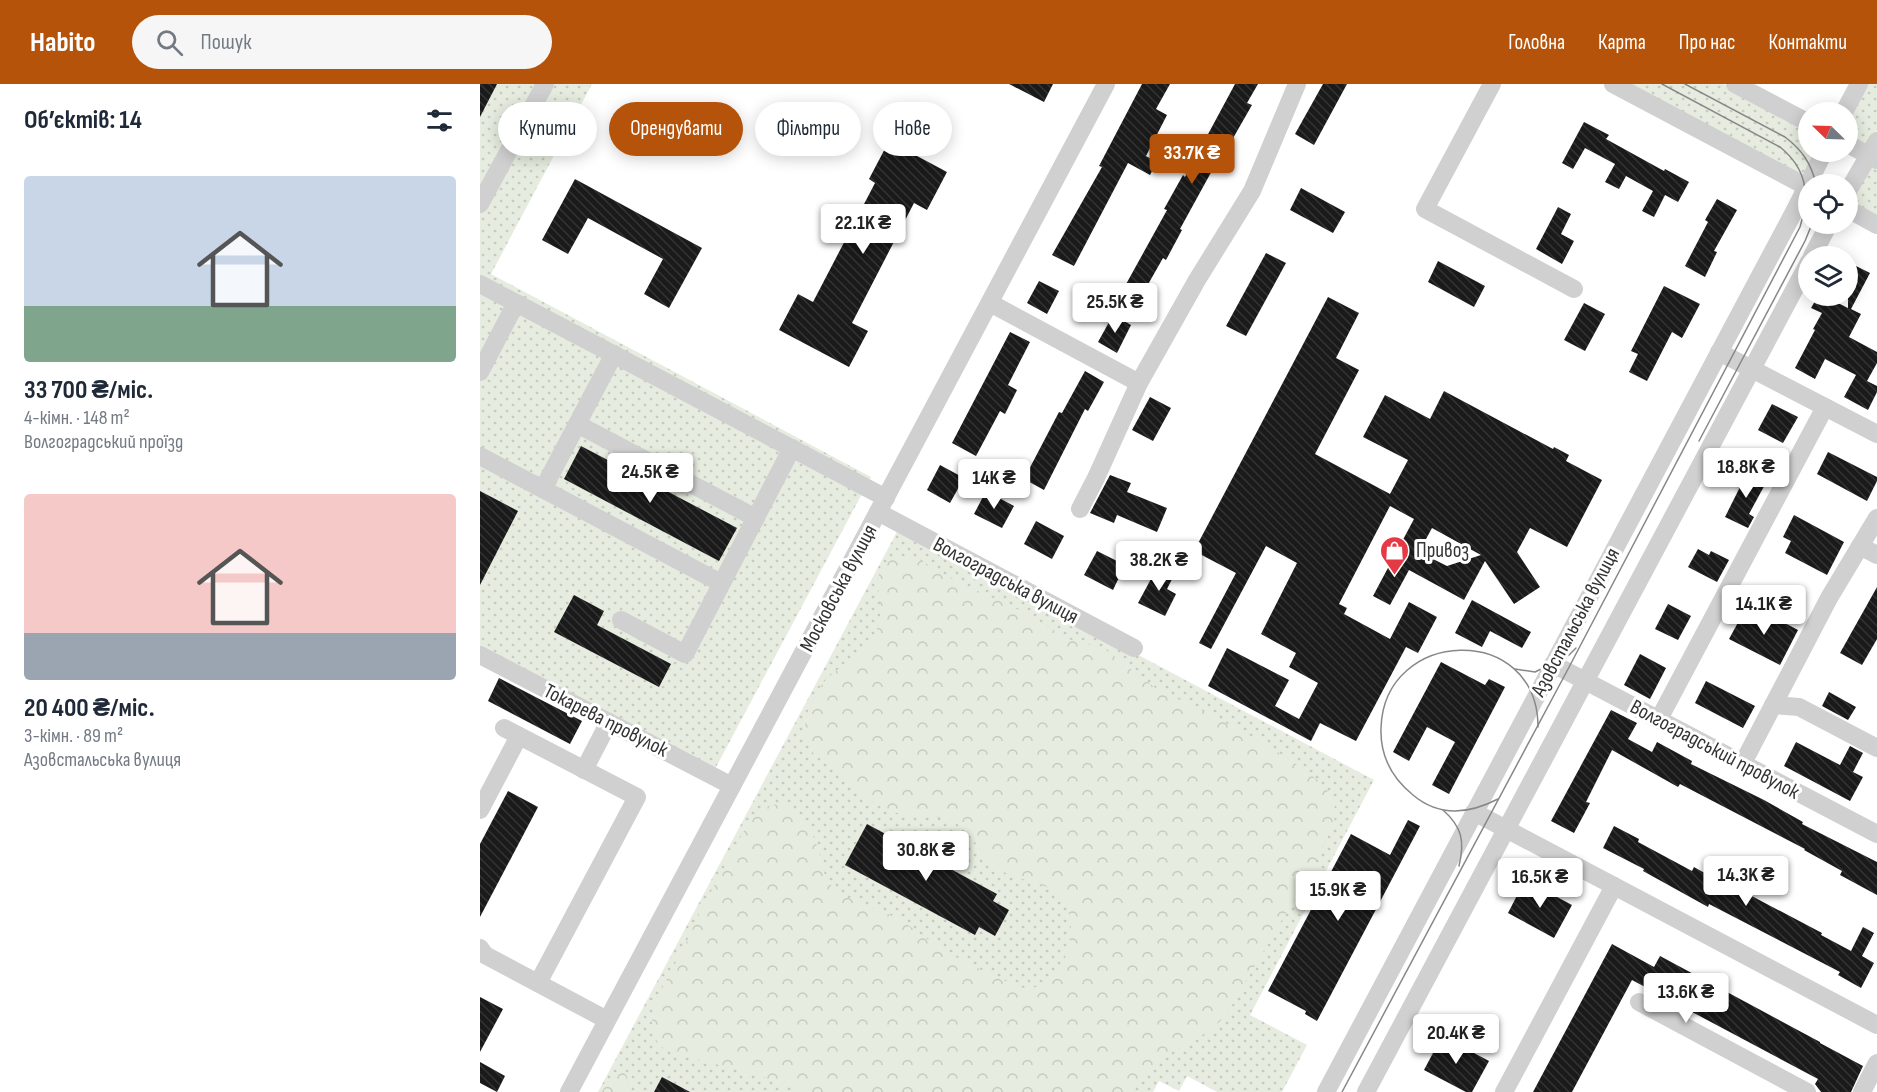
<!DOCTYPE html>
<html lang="uk">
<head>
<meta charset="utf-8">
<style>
  body { margin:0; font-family:"Sofia Sans Condensed",sans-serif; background:#f6f6f7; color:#1f2937; height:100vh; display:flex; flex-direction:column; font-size:22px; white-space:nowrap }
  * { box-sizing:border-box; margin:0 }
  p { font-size:20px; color:#747a83 }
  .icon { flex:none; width:33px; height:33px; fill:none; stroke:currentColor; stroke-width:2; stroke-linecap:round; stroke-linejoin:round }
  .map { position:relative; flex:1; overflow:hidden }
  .sheet { display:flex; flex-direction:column; background:#fff; width:480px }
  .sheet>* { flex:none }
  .guide { position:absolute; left:18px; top:18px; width:570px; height:54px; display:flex; gap:12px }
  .needle { width:39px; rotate:293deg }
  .fabs { position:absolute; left:1318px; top:18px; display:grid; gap:12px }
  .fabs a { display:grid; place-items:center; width:60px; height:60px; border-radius:50%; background:#fff; box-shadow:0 3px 15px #0003; font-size:30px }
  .price { position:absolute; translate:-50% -51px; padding:0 14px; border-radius:6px; background:#fff; color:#222; font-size:20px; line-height:39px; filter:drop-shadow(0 2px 3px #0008) }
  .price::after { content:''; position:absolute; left:50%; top:36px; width:18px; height:14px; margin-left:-9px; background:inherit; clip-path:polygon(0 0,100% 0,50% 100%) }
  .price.selected { background:#b45309; color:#fff }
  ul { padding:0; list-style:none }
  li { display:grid; align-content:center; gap:12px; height:318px; padding:0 24px }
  li span { display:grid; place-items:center; height:186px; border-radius:6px; color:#555 }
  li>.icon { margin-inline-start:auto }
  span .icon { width:108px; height:108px; fill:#fffc; stroke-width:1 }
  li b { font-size:26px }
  h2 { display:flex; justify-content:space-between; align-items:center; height:72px; padding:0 24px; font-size:26px }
  .pill { padding:0 21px; border-radius:27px; background:#fff; box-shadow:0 3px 15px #0003; font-size:21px; line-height:54px }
  .pill.selected { background:#b45309; color:#fff }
  header { display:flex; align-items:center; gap:36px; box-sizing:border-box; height:84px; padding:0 30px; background:#b45309; color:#fff }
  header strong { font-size:28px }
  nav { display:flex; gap:33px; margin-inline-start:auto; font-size:21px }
  .search { width:420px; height:54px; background:#f6f6f7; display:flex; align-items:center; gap:15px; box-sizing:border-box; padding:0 21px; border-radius:33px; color:#747a83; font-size:22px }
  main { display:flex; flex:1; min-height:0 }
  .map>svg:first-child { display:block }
</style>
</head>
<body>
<header>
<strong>Habito</strong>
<div class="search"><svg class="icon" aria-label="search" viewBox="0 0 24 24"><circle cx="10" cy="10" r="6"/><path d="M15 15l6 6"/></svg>Пошук</div>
<nav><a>Головна</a><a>Карта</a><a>Про нас</a><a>Контакти</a></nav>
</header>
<main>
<section class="sheet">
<h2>Об’єктів: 14<svg class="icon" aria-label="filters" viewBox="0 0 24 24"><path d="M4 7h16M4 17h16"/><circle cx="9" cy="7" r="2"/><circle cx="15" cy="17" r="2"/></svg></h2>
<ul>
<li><span style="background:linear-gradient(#c9d6e8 70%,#7fa58c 0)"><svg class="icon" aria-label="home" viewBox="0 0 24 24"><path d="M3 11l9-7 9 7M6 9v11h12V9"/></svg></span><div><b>33 700 ₴/міс.</b><p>4-кімн. · 148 m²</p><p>Волгоградський проїзд</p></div></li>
<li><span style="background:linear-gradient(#f6c9c9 75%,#9aa5b1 0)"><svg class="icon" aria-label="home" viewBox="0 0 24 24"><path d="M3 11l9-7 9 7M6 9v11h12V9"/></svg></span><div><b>20 400 ₴/міс.</b><p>3-кімн. · 89 m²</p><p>Азовстальська вулиця</p></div></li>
</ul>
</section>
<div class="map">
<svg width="1397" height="1008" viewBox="0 0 1397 1008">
  <defs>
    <pattern id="grass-dots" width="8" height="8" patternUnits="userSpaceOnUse" patternTransform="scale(1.5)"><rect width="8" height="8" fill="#e6ecdf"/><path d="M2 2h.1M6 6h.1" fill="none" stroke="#c6cbc0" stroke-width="1.8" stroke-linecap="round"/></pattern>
    <pattern id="forest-crowns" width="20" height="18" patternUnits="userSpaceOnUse" patternTransform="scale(1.5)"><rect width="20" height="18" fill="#e6ecdf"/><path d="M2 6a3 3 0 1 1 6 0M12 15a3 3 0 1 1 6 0" fill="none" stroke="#c6cbc0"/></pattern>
    <pattern id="building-back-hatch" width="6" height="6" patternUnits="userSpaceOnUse" patternTransform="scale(1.5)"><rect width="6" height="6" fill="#1a1a1a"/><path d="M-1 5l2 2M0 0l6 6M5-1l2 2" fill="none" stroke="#333"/></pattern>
  </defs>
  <rect width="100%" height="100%" fill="#fff"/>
  <!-- grass -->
  <g fill="url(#grass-dots)">
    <path d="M0 0H112L11 190 391 393 234 687 0 565Z"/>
    <path d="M1144 0H1243L1329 46V68H1338L1324 95Z"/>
    <path d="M1383 0H1397V46L1387 65 1368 54V29Z"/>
    <path d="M1392 80 1397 82V134L1368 119Z"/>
    <path d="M419 444 894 696 770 931 827 961 802 1008H737L707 992 699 1007 679 997 673 1008H118Z"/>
  </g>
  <!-- forest -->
  <g fill="url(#forest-crowns)">
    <path d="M418 472 435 473 470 494 548 530 588 555 619 563 626 566 674 603 766 649 811 676 840 698 854 714 855 730 854 738 837 776 748 928C728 954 709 956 683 974 670 982 659 996 650 1008H322L280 992 194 969 183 964 176 956 172 944 173 925 178 912 206 859 221 826 271 734C282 723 296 716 311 724 330 735 336 759 342 778 343 785 345 793 349 799 364 818 394 822 414 833 430 841 444 853 459 863 478 875 499 885 519 894 528 898 536 903 545 904 559 905 567 898 576 888 595 866 599 820 569 804 551 795 531 795 514 782 497 768 494 746 471 737 450 728 426 735 405 725 378 712 356 687 333 669 328 661 324 653 325 643 325 626 339 600 352 590 366 579 381 574 391 558 396 549 401 538 400 527 400 502 389 486 418 472Z"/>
    <path d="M142 987C150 993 149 999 147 1008H122L131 992 136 988Z"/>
  </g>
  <!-- building -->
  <g fill="url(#building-back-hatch)" fill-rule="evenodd">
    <path d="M0 0H17L0 33Z"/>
    <path d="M529 0H573L564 18Z"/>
    <path d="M662 0H690L676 25 687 31 666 72 677 78 670 91 648 79 594 182 572 171 622 83 619 82Z"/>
    <path d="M755 0H778L767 19 772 21 736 84 734 83 700 145 702 146 686 176 683 174 662 211 645 202 687 126 684 125 703 91 705 93Z"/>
    <path d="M843 0H867L834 61 815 50Z"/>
    <path d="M1104 38 1129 51 1126 55 1184 87 1185 85 1209 98 1198 118 1185 111 1174 133 1162 127 1173 107 1146 92 1139 105 1125 98 1135 80 1105 64 1093 85 1082 79Z"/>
    <path d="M409 57 467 88 447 126 434 119 372 239 388 247 369 283 299 246 318 210 333 218 395 99 389 95Z"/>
    <path d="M95 95 222 164 189 224 164 210 183 175 108 134 88 170 62 156Z"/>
    <path d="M821 104 865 128 853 149 810 126Z"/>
    <path d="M1237 115 1257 126 1234 167 1237 168 1225 193 1205 182 1228 138 1225 136Z"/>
    <path d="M1078 123 1091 130 1081 150 1094 157 1082 180 1056 165Z"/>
    <path d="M786 169 806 179 766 252 746 242Z"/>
    <path d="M958 177 1005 202 994 223 948 198Z"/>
    <path d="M1368 178 1390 189 1371 225 1381 230 1369 253 1397 268V279L1387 297 1397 302V308L1388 326 1364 313 1376 291 1345 275 1335 295 1315 284 1335 246 1333 245 1342 229 1331 224 1338 212H1344L1368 224Z"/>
    <path d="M559 197 579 207 567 230 547 219Z"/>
    <path d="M1184 202 1220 220 1202 254 1192 248 1167 297 1149 288 1158 270 1151 267Z"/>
    <path d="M848 213 879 229 856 274 879 286 835 370 910 410 928 376 883 353 905 311 950 335 964 307 1073 365 1074 363 1089 371 1086 377 1122 396 1087 463 1050 444 1037 468 1060 503 1034 520 1005 477 984 516 929 486 910 521 893 512 934 435 910 422 859 520 867 524 864 530 910 555 929 518 957 533 938 569 926 563 876 657 840 639 831 657 728 602 747 564 809 596 795 622 819 635 838 599 809 583 816 569 781 550 817 479 786 462 731 565 719 559 756 489 714 467ZM952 444 1001 471 967 482 939 468Z"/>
    <path d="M1104 219 1125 230 1105 267 1084 256Z"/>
    <path d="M633 231 651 241 637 269 618 258Z"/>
    <path d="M530 248 550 258 528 301 537 306 525 330 520 327 496 372 472 359Z"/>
    <path d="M605 287 624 298 608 327 605 325 564 406 544 395 579 328 582 329Z"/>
    <path d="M670 313 691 324 673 357 652 346Z"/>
    <path d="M1292 320 1318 333 1303 359 1278 346Z"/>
    <path d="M101 362 257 444 239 477 84 395Z"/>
    <path d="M1348 368 1397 393V397L1387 417 1337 390Z"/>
    <path d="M460 381 484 394 470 419 447 406Z"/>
    <path d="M1269 385 1288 395 1269 430 1274 433 1268 444 1245 433Z"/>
    <path d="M630 391 651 399 647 408 687 424 677 448 637 431 634 439 610 429Z"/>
    <path d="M0 407 38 427 0 501Z"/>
    <path d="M506 407 534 422 522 444 494 430Z"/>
    <path d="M1314 431 1364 458 1347 491 1305 469 1311 457 1303 453Z"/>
    <path d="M556 437 584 452 572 475 544 460Z"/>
    <path d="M1218 465 1229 471 1231 467 1249 476 1237 498 1208 483Z"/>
    <path d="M617 467 645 481 633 506 604 491Z"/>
    <path d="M678 482 694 491 687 505 696 510 685 532 658 519Z"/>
    <path d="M1397 503V555L1382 581 1360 569Z"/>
    <path d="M94 511 124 527 117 541 191 580 179 603 74 548Z"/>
    <path d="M992 516 1051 548 1042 564 1010 547 1002 563 975 549Z"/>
    <path d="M1188 520 1211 532 1198 556 1175 545Z"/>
    <path d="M1274 523 1318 546 1300 581 1249 555 1261 533 1267 536Z"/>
    <path d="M1160 570 1186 584 1170 615 1144 601Z"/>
    <path d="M961 578 1005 601 1009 595 1025 603 969 710 952 701 975 658 947 643 929 677 913 668Z"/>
    <path d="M19 594 102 637 90 660 8 617Z"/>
    <path d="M1226 597 1275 622 1263 644 1215 619Z"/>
    <path d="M1349 608 1376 623 1368 636 1342 622Z"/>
    <path d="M1131 626 1157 639 1148 655 1172 668 1177 658 1212 677 1211 680 1284 716 1323 738 1322 740 1397 778V811L1360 791 1362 787 1324 766 1325 765 1200 700 1198 703 1132 666 1106 718 1110 719 1094 749 1071 737Z"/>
    <path d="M1316 658 1360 681 1370 662 1383 669 1373 688 1383 693 1370 717 1304 682Z"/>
    <path d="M28 707 58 723 0 833V760Z"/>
    <path d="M928 736 940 742 837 937 825 930 826 927 788 907 871 750 910 771Z"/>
    <path d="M387 740 517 810 513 817 529 826 515 852 499 843 495 851 365 781Z"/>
    <path d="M1134 742 1159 755 1158 758 1212 787 1214 783 1251 804 1262 783 1276 791 1266 809 1342 849 1341 851 1371 867 1383 843 1394 849 1382 872 1394 879 1381 904 1358 891 1360 888 1229 820 1228 823 1163 787 1164 785 1123 764Z"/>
    <path d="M1045 796 1092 821 1074 854 1028 829Z"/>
    <path d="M1132 860 1174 883 1180 872 1340 958V959L1383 982 1371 1008H1341L1335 1000 1338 995 1152 896 1092 1008H1053Z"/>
    <path d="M0 913 23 925 0 968Z"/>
    <path d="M962 952 1009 977 992 1008H986L944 986Z"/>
    <path d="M0 978 25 992 17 1008 0 999Z"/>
    <path d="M182 993 210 1008H174Z"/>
  </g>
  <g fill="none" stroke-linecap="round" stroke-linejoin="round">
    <!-- minor -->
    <g stroke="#d0d0d0" stroke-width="18">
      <path d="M1012 0 945 125 1094 205"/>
      <path d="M1133 0 1329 104"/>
      <path d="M1255 0 1329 39"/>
      <path d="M1364 28 1379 0"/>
      <path d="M1368 60 1397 76"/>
      <path d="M1368 107 1397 57"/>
      <path d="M0 120 65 0"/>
      <path d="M1368 125 1397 141"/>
      <path d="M1332 172 1349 140"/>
      <path d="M0 200 406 414"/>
      <path d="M510 219 659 299"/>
      <path d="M1239 268 1397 350"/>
      <path d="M0 288 36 219"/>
      <path d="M97 340 276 434"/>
      <path d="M0 372 241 499"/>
      <path d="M63 405 134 270"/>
      <path d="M600 425 616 394 659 299 717 196 772 107 817 0"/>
      <path d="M398 428 654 564"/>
      <path d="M1380 462 1397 471"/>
      <path d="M141 536 205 570 312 364"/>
      <path d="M0 571 252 702"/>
      <path d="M1073 580 1397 750"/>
      <path d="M1293 621 1319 623 1397 664"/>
      <path d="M1179 635 1345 323"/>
      <path d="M24 644 157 713 58 899"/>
      <path d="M1263 679 1349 514 1397 434"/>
      <path d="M104 686 129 638"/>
      <path d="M0 726 39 652"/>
      <path d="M994 728 1397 941"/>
      <path d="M0 864 5 871 127 936"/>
      <path d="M1159 918 1327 1008"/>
      <path d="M89 1008 626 0"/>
      <path d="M846 1008 1316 124 1344 68"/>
      <path d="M886 1008 1329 178"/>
      <path d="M1024 1008 1134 802"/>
      <path d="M1382 1008 1397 979"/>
    </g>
    <!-- tram -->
    <g stroke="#888" stroke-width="1.5">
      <path d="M1205 0 1305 53C1322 66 1331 79 1336 100"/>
      <path d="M1219 357 1325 157 1332 140"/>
      <path d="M1035 585 1055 588 1089 571 1096 564"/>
      <path d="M1018 715C989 730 959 733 933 711 912 694 900 672 901 644 904 543 1058 538 1058 643"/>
      <path d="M963 726C982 743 985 757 979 782"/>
      <path d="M862 1008 1087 587 1320 143C1330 110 1327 85 1300 63L1182 0"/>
    </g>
  </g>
  <!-- icons -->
  <defs>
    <symbol id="shop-pin" viewBox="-11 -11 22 30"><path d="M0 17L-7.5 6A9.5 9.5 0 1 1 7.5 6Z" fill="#e63946" stroke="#fff"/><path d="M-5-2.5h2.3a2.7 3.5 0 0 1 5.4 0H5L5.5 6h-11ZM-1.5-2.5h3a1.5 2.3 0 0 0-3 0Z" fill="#fff"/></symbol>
  </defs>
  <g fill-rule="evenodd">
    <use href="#shop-pin" x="898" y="450" width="33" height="45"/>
  </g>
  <g text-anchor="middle" stroke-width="6" stroke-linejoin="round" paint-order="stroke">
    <!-- poi labels -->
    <g font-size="21" fill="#333" stroke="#fff" text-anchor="start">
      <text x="936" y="473">Привоз</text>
    </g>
    <!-- street labels -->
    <g font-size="21" fill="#333" stroke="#fff">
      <text transform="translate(526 496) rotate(28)" y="7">Волгоградська вулиця</text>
      <text transform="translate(358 504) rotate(-62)" y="7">Московська вулиця</text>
      <text transform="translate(1095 538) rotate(-62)" y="7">Азовстальська вулиця</text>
      <text transform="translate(126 636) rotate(27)" y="7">Токарева провулок</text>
      <text transform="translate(1235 665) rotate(28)" y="7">Волгоградський провулок</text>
    </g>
  </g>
</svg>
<div class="fabs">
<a><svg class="needle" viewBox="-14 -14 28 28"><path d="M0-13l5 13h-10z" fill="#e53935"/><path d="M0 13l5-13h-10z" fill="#747a83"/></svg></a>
<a><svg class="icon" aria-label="locate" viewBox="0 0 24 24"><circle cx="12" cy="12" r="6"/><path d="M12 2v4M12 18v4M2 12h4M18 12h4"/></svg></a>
<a><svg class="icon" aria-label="layers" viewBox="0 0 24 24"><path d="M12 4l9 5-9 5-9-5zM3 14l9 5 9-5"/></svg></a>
</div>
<b class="price selected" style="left:712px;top:101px">33.7K ₴</b>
<b class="price" style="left:383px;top:171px">22.1K ₴</b>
<b class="price" style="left:635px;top:250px">25.5K ₴</b>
<b class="price" style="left:1266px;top:415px">18.8K ₴</b>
<b class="price" style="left:170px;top:420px">24.5K ₴</b>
<b class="price" style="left:514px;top:426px">14K ₴</b>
<b class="price" style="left:679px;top:508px">38.2K ₴</b>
<b class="price" style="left:1284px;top:552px">14.1K ₴</b>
<b class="price" style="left:446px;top:798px">30.8K ₴</b>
<b class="price" style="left:1266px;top:823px">14.3K ₴</b>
<b class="price" style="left:1060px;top:825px">16.5K ₴</b>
<b class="price" style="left:858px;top:838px">15.9K ₴</b>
<b class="price" style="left:1206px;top:940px">13.6K ₴</b>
<b class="price" style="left:976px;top:981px">20.4K ₴</b>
<div class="guide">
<a class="pill">Купити</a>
<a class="pill selected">Орендувати</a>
<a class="pill">Фільтри</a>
<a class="pill">Нове</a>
</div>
</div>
</main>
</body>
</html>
